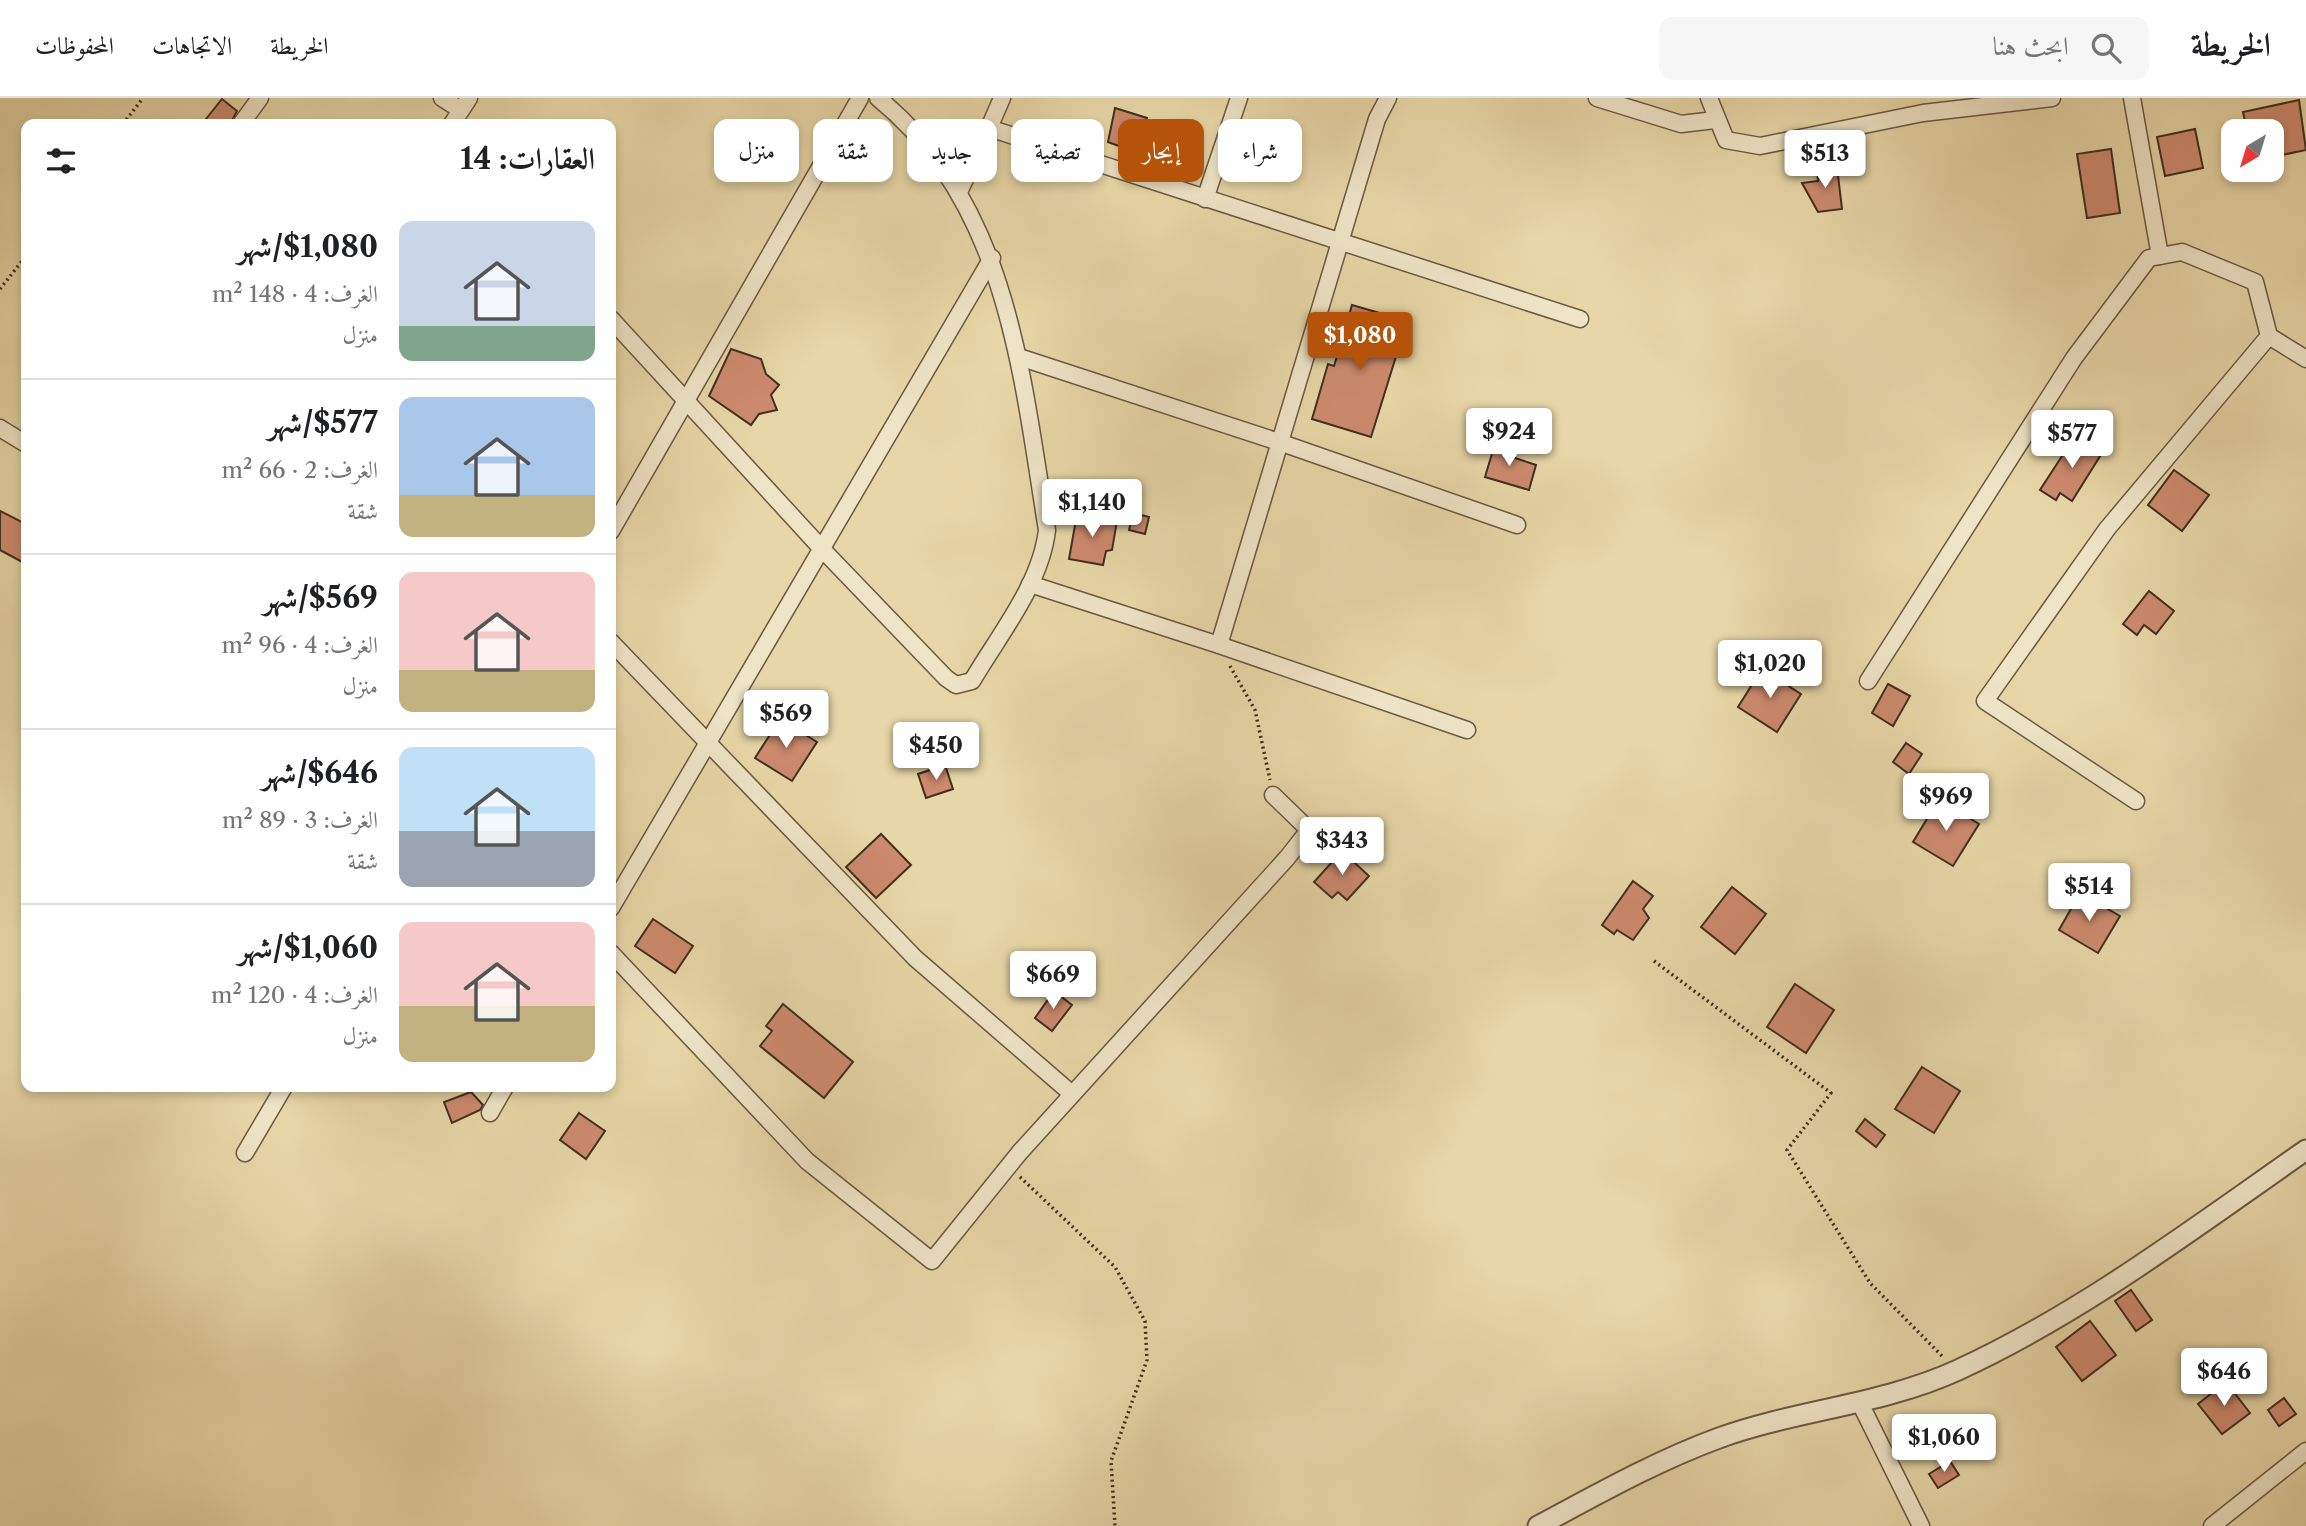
<!DOCTYPE html>
<html lang="ar">
<head>
<meta charset="utf-8">
<style>
  body { margin:0; font-family:"Libre Caslon Text",Amiri,serif; background:#f6f6f6; color:#202124; direction:rtl; height:100vh; display:flex; flex-direction:column; font-size:26px; white-space:nowrap }
  * { box-sizing:border-box; margin:0 }
  p { font-size:23px; color:#757577 }
  .icon { flex:none; width:38px; height:38px; fill:none; stroke:currentColor; stroke-width:2; stroke-linecap:round; stroke-linejoin:round }
  .map { position:relative; flex:1; overflow:hidden; direction:ltr }
  .drawer { position:absolute; left:21px; top:21px; width:595px; height:973px; display:flex; flex-direction:column; background:#fff; border-radius:14px; box-shadow:0 4px 10px #0003; direction:rtl }
  .drawer>* { flex:none }
  .top-card { position:absolute; left:637px; top:21px; width:665px; height:63px; direction:rtl; display:flex; gap:14px }
  .needle { width:46px; rotate:218deg }
  .buttons { position:absolute; left:2221px; top:21px; display:grid; gap:14px }
  .buttons a { display:grid; place-items:center; width:63px; height:63px; border-radius:14px; background:#fff; box-shadow:0 4px 10px #0003; font-size:35px }
  .price { position:absolute; translate:-50% -60px; padding:0 16px; border-radius:7px; background:#fff; color:#222; font-size:23px; line-height:46px; filter:drop-shadow(0 2px 4px #0008) }
  .price::after { content:''; position:absolute; left:50%; top:42px; width:21px; height:16px; margin-left:-10px; background:inherit; clip-path:polygon(0 0,100% 0,50% 100%) }
  .price.active { background:#b45309; color:#fff }
  ul { padding:0; list-style:none }
  li { display:flex; align-items:center; gap:21px; height:175px; padding:0 21px }
  li+li { border-top:2px solid #e0e0e0 }
  li span { display:grid; place-items:center; flex:none; width:196px; height:140px; border-radius:14px; color:#555 }
  li>.icon { margin-inline-start:auto }
  span .icon { width:84px; height:84px; fill:#fffc; stroke-width:1 }
  li b { font-size:30px }
  h2 { display:flex; justify-content:space-between; align-items:center; height:84px; padding:0 21px; font-size:30px }
  .chip { padding:0 24px; border-radius:14px; background:#fff; box-shadow:0 4px 10px #0003; font-size:24px; line-height:63px }
  .chip.active { background:#b45309; color:#fff }
  header { display:flex; align-items:center; gap:42px; box-sizing:border-box; height:98px; padding:0 35px; background:#fff; border-bottom:2px solid #e0e0e0 }
  header strong { font-size:33px }
  nav { display:flex; gap:38px; margin-inline-start:auto; font-size:24px }
  .search { width:490px; height:63px; background:#f6f6f6; display:flex; align-items:center; gap:18px; box-sizing:border-box; padding:0 24px; border-radius:14px; color:#757577; font-size:26px }
  .map>svg:first-child { display:block }
</style>
</head>
<body>
<header>
<strong>الخريطة</strong>
<div class="search"><svg class="icon" aria-label="search" viewBox="0 0 24 24"><circle cx="10" cy="10" r="6"/><path d="M15 15l6 6"/></svg>ابحث هنا</div>
<nav><a>الخريطة</a><a>الاتجاهات</a><a>المحفوظات</a></nav>
</header>
<div class="map">
<svg width="2306" height="1428" viewBox="0 0 2306 1428">
  <rect width="100%" height="100%" fill="#e7d6a7"/>
  <filter id="stains"><feTurbulence type="fractalNoise" baseFrequency=".00286" numOctaves="4"/><feColorMatrix values="0 0 0 0 .2 0 0 0 0 .09 0 0 0 0 .02 0 0 0 .5 -.17"/></filter>
  <radialGradient id="worn" r=".72"><stop offset=".6" stop-color="#630" stop-opacity="0"/><stop offset="1" stop-color="#630" stop-opacity=".3"/></radialGradient>
  <!-- building -->
  <g fill="#cc8a6e" stroke="#402e21" stroke-width="2">
    <path d="M222 1 237 13 230 26H202Z"/>
    <path d="M2299 2 2306 52 2272 59V33H2247L2243 14Z"/>
    <path d="M1115 10 1147 20 1135 54 1108 44Z"/>
    <path d="M2195 31 2203 70 2165 78 2157 39Z"/>
    <path d="M2111 51 2120 115 2087 120 2077 56Z"/>
    <path d="M1837 69 1842 111 1818 114 1802 85 1818 83 1817 71Z"/>
    <path d="M1352 207 1407 223 1371 339 1312 321 1328 266 1334 268Z"/>
    <path d="M731 251 761 261 766 276 779 287 771 297 777 312 759 316 751 327 709 298Z"/>
    <path d="M2075 338 2102 355 2072 403 2060 395 2056 402 2040 392Z"/>
    <path d="M1496 342 1510 347 1506 357 1536 367 1529 392 1485 379Z"/>
    <path d="M2174 372 2209 397 2182 433 2148 407Z"/>
    <path d="M0 413 26 426V466L0 452Z"/>
    <path d="M1133 415 1149 419 1145 436 1129 432Z"/>
    <path d="M1077 416 1117 423 1112 452 1106 453 1103 467 1069 461Z"/>
    <path d="M2149 493 2174 513 2156 536 2144 527 2137 537 2123 526Z"/>
    <path d="M1762 571 1801 596 1777 634 1738 609Z"/>
    <path d="M1888 586 1910 598 1893 628 1872 615Z"/>
    <path d="M780 621 817 644 792 683 755 660Z"/>
    <path d="M1906 645 1922 656 1909 676 1893 664Z"/>
    <path d="M945 667 953 691 926 700 918 676Z"/>
    <path d="M1939 701 1979 726 1953 768 1913 744Z"/>
    <path d="M881 736 911 767 876 800 846 769Z"/>
    <path d="M1342 753 1369 778 1347 802 1338 794 1332 800 1314 784Z"/>
    <path d="M1633 783 1653 798 1643 811 1649 820 1633 842 1617 832 1614 836 1602 827Z"/>
    <path d="M1732 789 1766 816 1735 856 1701 829Z"/>
    <path d="M2080 795 2120 818 2098 855 2059 832Z"/>
    <path d="M653 821 693 848 675 875 635 848Z"/>
    <path d="M1795 886 1834 912 1806 955 1767 929Z"/>
    <path d="M1054 893 1072 907 1052 933 1035 920Z"/>
    <path d="M783 906 853 964 824 1000 760 948 772 933 766 928Z"/>
    <path d="M1922 969 1960 993 1934 1035 1895 1011Z"/>
    <path d="M471 994 483 1007 480 1012 452 1025 444 1004Z"/>
    <path d="M579 1015 605 1033 586 1061 560 1042Z"/>
    <path d="M1865 1021 1885 1037 1876 1049 1856 1033Z"/>
    <path d="M2131 1192 2152 1222 2136 1233 2115 1203Z"/>
    <path d="M2090 1223 2116 1257 2082 1283 2056 1249Z"/>
    <path d="M2226 1284 2250 1315 2222 1336 2198 1306Z"/>
    <path d="M2284 1300 2296 1316 2279 1328 2268 1312Z"/>
    <path d="M1950 1363 1959 1377 1938 1390 1929 1376Z"/>
  </g>
  <g fill="none" stroke-linecap="round" stroke-linejoin="round">
    <defs>
      <g id="minor">
        <path d="M442 0 461 12"/>
        <path d="M1002 0 989 30 1580 221"/>
        <path d="M1597 0 1681 26 1715 22"/>
        <path d="M1709 0 1726 42 1760 48 1923 15 2052 0"/>
        <path d="M2132 0 2160 158"/>
        <path d="M241 26 260 0"/>
        <path d="M452 26 469 0"/>
        <path d="M959 94 989 30"/>
        <path d="M1205 101 1239 0"/>
        <path d="M611 221 822 451 946 580 956 587 972 583C999 537 1041 486 1047 432 1022 278 1008 105 878 0"/>
        <path d="M1019 259 1279 344 1517 427"/>
        <path d="M0 330 26 346"/>
        <path d="M611 433 860 0"/>
        <path d="M1030 486 1219 547 1377 21 1388 0"/>
        <path d="M611 544 915 860 1072 996"/>
        <path d="M1219 547 1467 632"/>
        <path d="M1868 583 2074 260 2149 160 2182 154 2255 184 2269 238"/>
        <path d="M2136 703 1985 603 2107 431 2269 238 2306 261"/>
        <path d="M611 810 992 160"/>
        <path d="M611 855 807 1063 932 1163 1020 1054 1287 760 1309 732 1273 697"/>
        <path d="M490 1015 505 989"/>
        <path d="M245 1055 284 989"/>
        <path d="M1859 1303 1921 1428"/>
        <path d="M2212 1428 2306 1353"/>
      </g>
      <path id="tertiary" d="M1538 1428C1596 1397 1656 1363 1719 1340 1796 1312 1882 1307 1958 1272 2082 1215 2194 1130 2306 1052"/>
    </defs>
    <!-- minor casing -->
    <use href="#minor" stroke="#6a5842" stroke-width="19"/>
    <!-- tertiary casing -->
    <use href="#tertiary" stroke="#6a5842" stroke-width="23"/>
    <!-- path -->
    <g stroke="#402e21" stroke-width="3.5" stroke-dasharray="2 3.5" stroke-linecap="butt">
      <path d="M123 26 143 0"/>
      <path d="M0 191 26 158"/>
      <path d="M1230 568 1255 612 1270 682"/>
      <path d="M1654 863 1831 995 1787 1052 1870 1185 1943 1259"/>
      <path d="M1020 1079 1115 1169 1145 1223 1147 1262 1111 1363 1115 1428"/>
    </g>
    <!-- minor -->
    <use href="#minor" stroke="#efe4c6" stroke-width="16"/>
    <!-- tertiary -->
    <use href="#tertiary" stroke="#efe4c6" stroke-width="19"/>
  </g>
  <rect width="100%" height="100%" filter="url(#stains)"/>
  <rect width="100%" height="100%" fill="url(#worn)"/>
</svg>
<div class="buttons">
<a><svg class="needle" viewBox="-14 -14 28 28"><path d="M0-13l5 13h-10z" fill="#e53935"/><path d="M0 13l5-13h-10z" fill="#757577"/></svg></a>
</div>
<b class="price" style="left:1825px;top:92px">$513</b>
<b class="price active" style="left:1360px;top:274px">$1,080</b>
<b class="price" style="left:1509px;top:370px">$924</b>
<b class="price" style="left:2072px;top:372px">$577</b>
<b class="price" style="left:1092px;top:441px">$1,140</b>
<b class="price" style="left:1770px;top:602px">$1,020</b>
<b class="price" style="left:786px;top:652px">$569</b>
<b class="price" style="left:936px;top:684px">$450</b>
<b class="price" style="left:1946px;top:735px">$969</b>
<b class="price" style="left:1342px;top:779px">$343</b>
<b class="price" style="left:2089px;top:825px">$514</b>
<b class="price" style="left:1053px;top:913px">$669</b>
<b class="price" style="left:2224px;top:1310px">$646</b>
<b class="price" style="left:1944px;top:1376px">$1,060</b>
<div class="top-card">
<a class="chip">شراء</a>
<a class="chip active">إيجار</a>
<a class="chip">تصفية</a>
<a class="chip">جديد</a>
<a class="chip">شقة</a>
<a class="chip">منزل</a>
</div>
<section class="drawer">
<h2>العقارات: 14<svg class="icon" aria-label="filters" viewBox="0 0 24 24"><path d="M4 7h16M4 17h16"/><circle cx="9" cy="7" r="2"/><circle cx="15" cy="17" r="2"/></svg></h2>
<ul>
<li><span style="background:linear-gradient(#c9d6e8 75%,#7fa58c 0)"><svg class="icon" aria-label="home" viewBox="0 0 24 24"><path d="M3 11l9-7 9 7M6 9v11h12V9"/></svg></span><div><b>$1,080/شهر</b><p>الغرف: 4 · 148 m²</p><p>منزل</p></div></li>
<li><span style="background:linear-gradient(#a9c7e8 70%,#c2b280 0)"><svg class="icon" aria-label="home" viewBox="0 0 24 24"><path d="M3 11l9-7 9 7M6 9v11h12V9"/></svg></span><div><b>$577/شهر</b><p>الغرف: 2 · 66 m²</p><p>شقة</p></div></li>
<li><span style="background:linear-gradient(#f6c9c9 70%,#c2b280 0)"><svg class="icon" aria-label="home" viewBox="0 0 24 24"><path d="M3 11l9-7 9 7M6 9v11h12V9"/></svg></span><div><b>$569/شهر</b><p>الغرف: 4 · 96 m²</p><p>منزل</p></div></li>
<li><span style="background:linear-gradient(#bfe0f5 60%,#9aa5b1 0)"><svg class="icon" aria-label="home" viewBox="0 0 24 24"><path d="M3 11l9-7 9 7M6 9v11h12V9"/></svg></span><div><b>$646/شهر</b><p>الغرف: 3 · 89 m²</p><p>شقة</p></div></li>
<li><span style="background:linear-gradient(#f6c9c9 60%,#c2b280 0)"><svg class="icon" aria-label="home" viewBox="0 0 24 24"><path d="M3 11l9-7 9 7M6 9v11h12V9"/></svg></span><div><b>$1,060/شهر</b><p>الغرف: 4 · 120 m²</p><p>منزل</p></div></li>
</ul>
</section>
</div>
</body>
</html>
